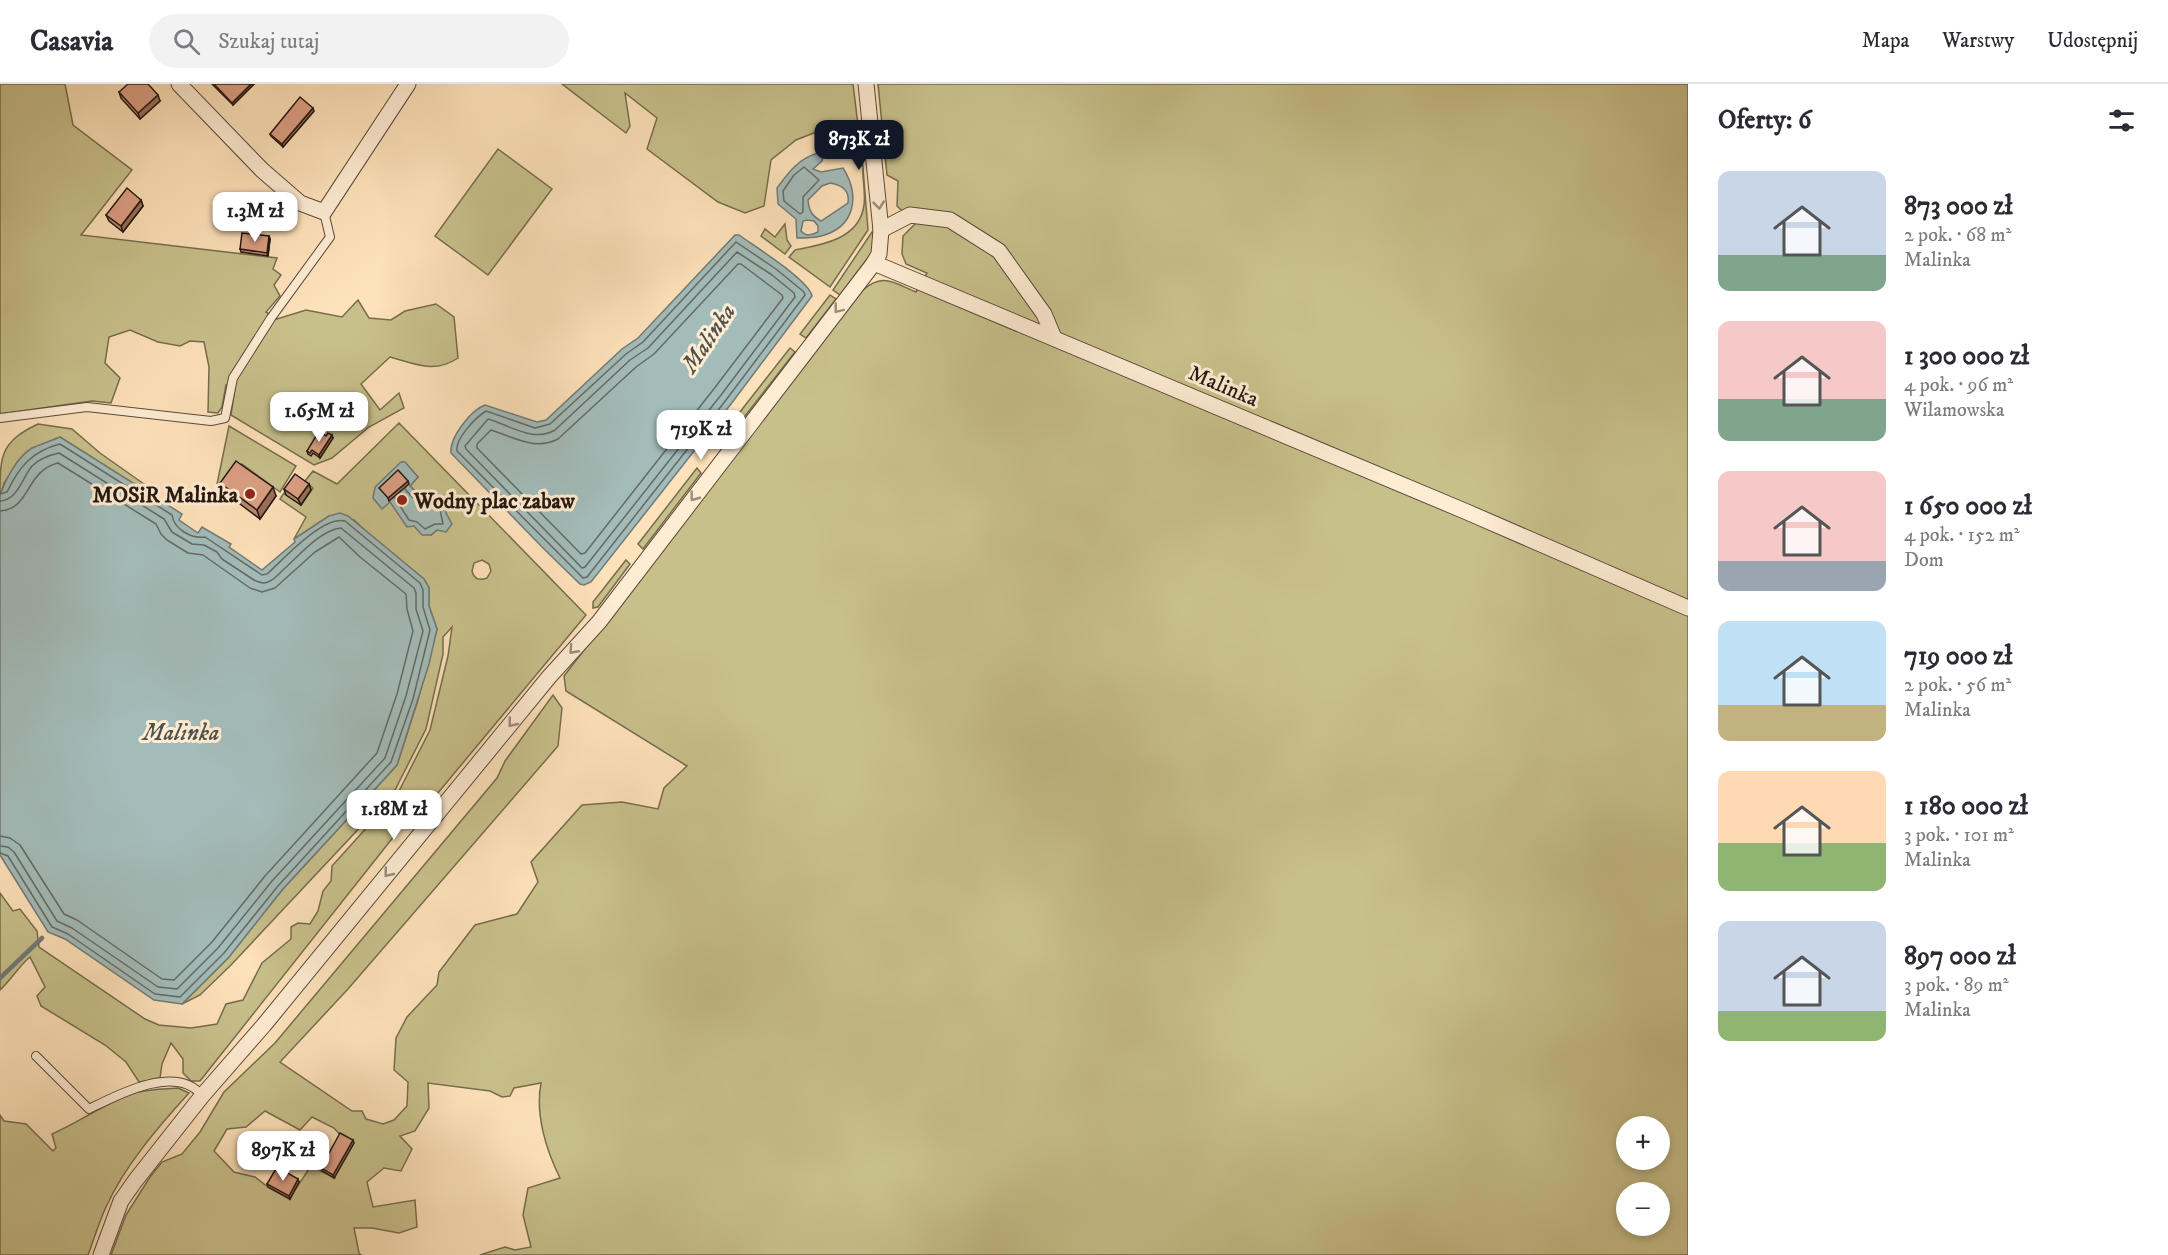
<!DOCTYPE html>
<html lang="pl">
<head>
<meta charset="utf-8">
<style>
  body { margin:0; font-family:"IM FELL DW Pica",serif; background:#f2f2f3; color:#2b2b33; height:100vh; display:flex; flex-direction:column; font-size:22px; white-space:nowrap }
  * { box-sizing:border-box; margin:0 }
  p { font-size:20px; color:#7c7c81 }
  .icon { flex:none; width:33px; height:33px; fill:none; stroke:currentColor; stroke-width:2; stroke-linecap:round; stroke-linejoin:round }
  .map { position:relative; flex:1; overflow:hidden }
  .drawer { display:flex; flex-direction:column; background:#fff; width:480px }
  .drawer>* { flex:none }
  .tools { position:absolute; left:1616px; top:1032px; display:grid; gap:12px }
  .tools a { display:grid; place-items:center; width:54px; height:54px; border-radius:50%; background:#fff; box-shadow:0 3px 9px #0003; font-size:30px }
  .price { position:absolute; translate:-50% -51px; padding:0 14px; border-radius:12px; background:#fff; color:#222; font-size:20px; line-height:39px; filter:drop-shadow(0 2px 3px #0008) }
  .price::after { content:''; position:absolute; left:50%; top:36px; width:18px; height:14px; margin-left:-9px; background:inherit; clip-path:polygon(0 0,100% 0,50% 100%) }
  .price.on { background:#111827; color:#fff }
  ul { padding:0; list-style:none }
  li { display:flex; align-items:center; gap:18px; height:150px; padding:0 30px }
  li span { display:grid; place-items:center; flex:none; width:168px; height:120px; border-radius:12px; color:#555 }
  li>.icon { margin-inline-start:auto }
  span .icon { width:72px; height:72px; fill:#fffc; stroke-width:1 }
  li b { font-size:26px }
  h2 { display:flex; justify-content:space-between; align-items:center; height:72px; padding:0 30px; font-size:26px }
  header { display:flex; align-items:center; gap:36px; box-sizing:border-box; height:84px; padding:0 30px; background:#fff; border-bottom:2px solid #e1e1e2 }
  header strong { font-size:28px }
  nav { display:flex; gap:33px; margin-inline-start:auto; font-size:21px }
  .search { width:420px; height:54px; background:#f2f2f3; display:flex; align-items:center; gap:15px; box-sizing:border-box; padding:0 21px; border-radius:33px; color:#7c7c81; font-size:22px }
  main { display:flex; flex:1; min-height:0 }
  .map>svg:first-child { display:block }
</style>
</head>
<body>
<header>
<strong>Casavia</strong>
<div class="search"><svg class="icon" aria-label="search" viewBox="0 0 24 24"><circle cx="10" cy="10" r="6"/><path d="M15 15l6 6"/></svg>Szukaj tutaj</div>
<nav><a>Mapa</a><a>Warstwy</a><a>Udostępnij</a></nav>
</header>
<main>
<div class="map">
<svg width="1688" height="1171" viewBox="0 0 1688 1171">
  <rect width="100%" height="100%" fill="#fee2bb"/>
  <filter id="stains"><feTurbulence type="fractalNoise" baseFrequency=".00333" numOctaves="4"/><feColorMatrix values="0 0 0 0 .2 0 0 0 0 .09 0 0 0 0 .02 0 0 0 .5 -.17"/></filter>
  <radialGradient id="worn" r=".72"><stop offset=".6" stop-color="#630" stop-opacity="0"/><stop offset="1" stop-color="#630" stop-opacity=".3"/></radialGradient>
  <!-- green -->
  <g fill="#c8c08b" stroke="#766c4e" stroke-width="1.5" fill-rule="evenodd">
    <path d="M0 0H65L73 41 132 86 81 151 277 174 273 185 281 191 274 201 280 212 266 228 277 235 306 226 342 233 358 216 369 234 391 236 405 227 436 220 454 233 458 274C434 290 416 280 390 273L361 300 380 326 399 309 404 324 369 343 332 374 314 381 231 331 235 304 226 301 222 323 218 329 208 328 209 283 204 258 190 257 180 262 158 258 130 246 109 253 105 279 120 294 111 319 92 317 0 330Z"/>
    <path d="M562 0H853L863 83 829 43 796 56 771 76 764 122 745 129 718 118 647 65 657 34 625 9 630 42 626 49Z"/>
    <path d="M878 0H1688V1171H480L505 1163 515 1166 531 1163 523 1131 528 1104 560 1094C546 1066 535 1030 541 999L514 1004 510 1012 502 1013 490 1007 428 999 429 1024 415 1047 400 1052 412 1065 401 1087 384 1084 367 1098 373 1123 415 1116 417 1143 399 1149 372 1144H354L359 1169 361 1171H111L126 1131 150 1093 162 1078 182 1070 200 1048 224 1008 275 959 497 694 505 677 553 611 562 624 558 662 348 905 280 978 352 1027H362L366 1035 383 1040 394 1036 407 1022 408 998 394 986 396 954 407 933 437 901 439 888 475 841 517 830 538 798 531 778 582 721 622 718 658 725 664 704 687 682 566 607 564 592 862 207C882 188 894 199 916 208L927 189 906 180 902 170 903 152 915 140 897 122 898 97 887 91ZM265 1027 300 1046 312 1033 334 1044 341 1052 335 1094 311 1082 289 1115 268 1103 255 1093 234 1088 214 1067 227 1045 246 1043ZM1626 1042H1659V1076H1626ZM1626 1108H1659V1142H1626Z"/>
    <path d="M498 65 552 105 488 191 435 152Z"/>
    <path d="M863 84 868 146 830 203 789 173 795 166C820 161 856 156 863 126 867 113 862 96 863 84Z"/>
    <path d="M785 140 787 156 791 162 785 170 761 152 765 145 775 153Z"/>
    <path d="M872 148 875 150 873 167 840 211 833 206Z"/>
    <path d="M830 211 836 215 806 254 800 250Z"/>
    <path d="M790 264 795 268 727 355 722 351Z"/>
    <path d="M399 339 586 531 427 722 414 727 200 997H191L183 989V975L171 959 162 980 160 994 139 998 126 978 105 961 41 922 37 912 45 903 30 873C18 883 11 896 0 906V809L13 827 20 825 37 847 39 863 145 935 159 941 191 944 217 940 226 920 243 916 262 879 291 855V843L298 839 310 840 318 827 323 807 331 797 332 782 398 709 430 646 448 572 452 543 443 553V570L426 645 395 706 231 881 200 911 182 920 229 873 282 806 397 681 418 616 437 545 429 522V504L424 495 374 455 354 436 329 432 294 455 306 433 280 415 284 409 301 421 313 404 305 397 313 387 337 400ZM403 378 418 393 410 402C420 413 433 418 445 427L437 446 431 451 414 442 389 417 382 424ZM482 476 489 480 491 487 487 494C479 497 474 495 472 487L474 479Z"/>
    <path d="M38 340 72 345 100 369 144 400 140 404 60 353 20 375 4 399 0 412C0 372 0 358 38 340Z"/>
    <path d="M229 342 296 382 280 408 242 380 221 409 216 405Z"/>
    <path d="M697 384 701 389 643 465 638 460Z"/>
    <path d="M626 476 630 480 598 523 593 524V518Z"/>
    <path d="M178 1004 189 1009C159 1042 125 1081 106 1123 99 1138 94 1155 88 1171H0V1031L4 1037 26 1040 53 1067 56 1064 52 1050C79 1038 104 1020 132 1010 146 1005 162 1005 178 1004Z"/>
  </g>
  <!-- water -->
  <g fill="#a3bcba" stroke="#717a76" stroke-width="1.5" fill-rule="evenodd">
    <path d="M818 69 823 73 822 77 813 85 821 88 843 84C860 111 856 143 821 152 814 154 805 154 797 154L796 135 778 120 777 104C788 89 799 74 818 69ZM830 99C842 101 850 106 848 119L821 137C812 132 809 127 808 116L822 102ZM807 136 814 137 818 142V148C812 151 806 153 801 147L803 137Z"/>
    <path d="M735 151H739C754 162 809 196 812 212L731 320 591 498 584 501 580 500 543 464 451 369C449 354 471 326 485 321L537 338 546 336 622 265 638 254Z"/>
    <path d="M60 353 182 430 179 436 198 449 202 443 231 460 229 463 262 486 295 458 294 455 329 432 340 429 348 432 424 495 429 504V522L437 545 429 580 397 681 282 806 229 873 182 920 154 916 65 855 48 848 0 771V412C5 396 17 373 32 364 41 360 51 357 60 353Z"/>
    <path d="M401 378H405L418 393 410 402 419 412 431 417 438 414 446 420V429L452 440 446 448 437 446 431 451H422L414 442 407 443 390 418 382 425 373 414 375 403Z"/>
  </g>
  <g fill="none" stroke-linecap="round" stroke-linejoin="round">
    <!-- shore -->
    <g stroke="#646a65" stroke-width="1.5">
      <path d="M804 83 819 96 803 113V128L800 130 784 117 783 107 794 91Z"/>
      <path d="M736 158 776 185 804 208 805 211 726 316 587 493 583 494 457 367C455 355 475 334 486 327L535 344 550 340 626 270 643 258Z"/>
      <path d="M737 168 772 191 794 209 795 213 721 311 585 483 582 484 466 365 465 362 488 335C510 341 533 359 555 346L630 276 648 264Z"/>
      <path d="M738 180H741L782 211 783 214 713 306 585 469 581 470 477 364V360L491 346C514 353 534 367 558 355L636 283 654 270Z"/>
      <path d="M0 410 7 408C19 383 32 367 60 360L172 431C174 445 191 455 205 453L262 491 267 490C283 476 323 431 345 437L420 499 423 506V523L430 546 413 615 391 678 278 802 224 869 180 913 155 910 68 850 52 843 8 772 0 769"/>
      <path d="M395 414 409 436 417 438 425 445 435 440H443L439 421C425 423 414 417 405 405"/>
      <path d="M0 417C18 416 22 394 32 382 39 375 50 371 59 369L164 435 172 448 192 460 204 461 217 468 222 475 254 496C259 499 263 500 268 498 274 496 279 490 283 486 298 473 320 446 341 444L414 504 416 509V525L423 547 406 612 385 674 272 797 218 864 177 905 158 903 72 844 57 837 14 768 8 763 0 762"/>
      <path d="M0 427C31 425 25 387 58 379L156 440 161 450 167 456 188 469 203 471 250 504 262 508 275 504 315 468 339 453 360 473 406 510 407 525 413 547 397 610 377 669 265 792 212 858 174 896 162 895 77 836 64 830 20 761 10 754 0 752"/>
    </g>
    <!-- stream -->
    <path stroke="#717a76" stroke-width="4.5" d="M0 894 42 854"/>
    <defs>
      <g id="service">
        <path d="M0 334 87 323 211 337 225 334 233 294 271 234 330 153 324 128"/>
        <path d="M36 972 89 1025C117 1011 177 979 202 1012"/>
      </g>
      <g id="minor">
        <path d="M179 0 262 86 300 119 324 128 408 0"/>
        <path d="M881 146 910 131 950 136 999 167 1044 230 1054 254"/>
        <path d="M874 179 1467 428 1688 524"/>
        <path d="M101 1171 121 1117 135 1097 202 1012 264 941 549 593 599 538 874 179 879 170 881 146 866 0"/>
      </g>
    </defs>
    <!-- service casing -->
    <use href="#service" stroke="#5b4a3b" stroke-width="10"/>
    <!-- minor casing -->
    <use href="#minor" stroke="#5b4a3b" stroke-width="17"/>
    <!-- service -->
    <use href="#service" stroke="#feecd3" stroke-width="8"/>
    <!-- minor -->
    <use href="#minor" stroke="#feecd3" stroke-width="15"/>
  </g>
  <!-- wall -->
  <g fill="#bd8972" stroke="#251710" stroke-width="1.5">
    <path d="M212 0H254L233 21Z"/>
    <path d="M119 8 160 17 140 35 121 14Z"/>
    <path d="M314 27 283 63 271 52 270 50Z"/>
    <path d="M141 116 143 122 123 148 109 137 106 131Z"/>
    <path d="M269 152 270 155 268 172 241 168 240 165Z"/>
    <path d="M326 352 333 354 320 374 313 369 311 372 308 370 307 367Z"/>
    <path d="M220 399 276 412 260 435 224 408Z"/>
    <path d="M309 400 311 406 301 421 286 411 284 405Z"/>
    <path d="M354 1059 334 1094 322 1087 321 1084Z"/>
    <path d="M299 1098 290 1115 268 1103 267 1100Z"/>
  </g>
  <!-- shaded-wall -->
  <g fill="#9a6f5c" stroke="#251710" stroke-width="1.5">
    <path d="M251 0H254L233 21 232 19Z"/>
    <path d="M158 11 160 17 140 35 138 29Z"/>
    <path d="M313 24 314 27 283 63 282 60Z"/>
    <path d="M141 116 143 122 123 148 121 142Z"/>
    <path d="M269 152 270 155 268 172 267 169Z"/>
    <path d="M332 351 333 354 320 374 319 371Z"/>
    <path d="M408 397 409 400 389 417 388 414Z"/>
    <path d="M309 400 311 406 301 421 298 415Z"/>
    <path d="M273 403 276 412 260 435 257 426Z"/>
    <path d="M353 1056 354 1059 334 1094 333 1091Z"/>
    <path d="M298 1095 299 1098 290 1115 289 1112Z"/>
  </g>
  <!-- building -->
  <g fill="#dc9f84" stroke="#251710" stroke-width="1.5">
    <path d="M128 0H148L158 11 138 29 119 8Z"/>
    <path d="M214 0H251L232 19Z"/>
    <path d="M300 13 313 24 282 60 270 50Z"/>
    <path d="M127 104 141 116 121 142 106 131Z"/>
    <path d="M242 149 269 152 267 169 240 165Z"/>
    <path d="M319 347 326 352 328 349 332 351 319 371 312 366 310 369 307 367Z"/>
    <path d="M236 377 273 403 257 426 220 399Z"/>
    <path d="M398 386 408 397 388 414 379 404Z"/>
    <path d="M295 390 309 400 298 415 284 405Z"/>
    <path d="M340 1049 353 1056 333 1091 321 1084Z"/>
    <path d="M277 1083 298 1095 289 1112 267 1100Z"/>
  </g>
  <!-- one-way arrows -->
  <defs><path id="oneway-chevron" d="M-2-3.5L2.5 0L-2 3.5" fill="none" stroke-width="1.6" stroke-linecap="round" stroke-linejoin="round" transform="scale(1.5)"/></defs>
  <g stroke="#9c8c7b">
    <use href="#oneway-chevron" transform="translate(879 121) rotate(84)"/>
    <use href="#oneway-chevron" transform="translate(838 225) rotate(128)"/>
    <use href="#oneway-chevron" transform="translate(694 413) rotate(127)"/>
    <use href="#oneway-chevron" transform="translate(573 566) rotate(132)"/>
    <use href="#oneway-chevron" transform="translate(512 639) rotate(129)"/>
    <use href="#oneway-chevron" transform="translate(388 789) rotate(129)"/>
  </g>
  <!-- markers -->
  <g fill="#8f2418" stroke="#feecd3" stroke-width="2">
    <circle cx="250" cy="410" r="6"/>
    <circle cx="402" cy="416" r="6"/>
  </g>
  <g text-anchor="middle" stroke-width="6" stroke-linejoin="round" paint-order="stroke">
    <!-- street labels -->
    <g font-size="22" fill="#251710" stroke="#feecd3">
      <text transform="translate(1224 301) rotate(23)" y="8">Malinka</text>
    </g>
    <!-- poi labels -->
    <g font-size="22" font-weight="bold" fill="#251710" stroke="#feecd3" text-anchor="end">
      <text x="238" y="418">MOSiR Malinka</text>
      <text x="414" y="424" text-anchor="start">Wodny plac zabaw</text>
    </g>
    <!-- water labels -->
    <g font-size="24" font-style="italic" fill="#51514c" stroke="#feecd3">
      <text transform="translate(708 254) rotate(-56)" y="8">Malinka</text>
      <text x="181" y="656">Malinka</text>
    </g>
  </g>
  <rect width="100%" height="100%" filter="url(#stains)"/>
  <rect width="100%" height="100%" fill="url(#worn)"/>
</svg>
<div class="tools">
<a>+</a>
<a>−</a>
</div>
<b class="price on" style="left:859px;top:87px">873K zł</b>
<b class="price" style="left:255px;top:159px">1.3M zł</b>
<b class="price" style="left:319px;top:359px">1.65M zł</b>
<b class="price" style="left:701px;top:377px">719K zł</b>
<b class="price" style="left:394px;top:757px">1.18M zł</b>
<b class="price" style="left:283px;top:1098px">897K zł</b>
</div>
<section class="drawer">
<h2>Oferty: 6<svg class="icon" aria-label="filters" viewBox="0 0 24 24"><path d="M4 7h16M4 17h16"/><circle cx="9" cy="7" r="2"/><circle cx="15" cy="17" r="2"/></svg></h2>
<ul>
<li><span style="background:linear-gradient(#c9d6e8 70%,#7fa58c 0)"><svg class="icon" aria-label="home" viewBox="0 0 24 24"><path d="M3 11l9-7 9 7M6 9v11h12V9"/></svg></span><div><b>873 000 zł</b><p>2 pok. · 68 m²</p><p>Malinka</p></div></li>
<li><span style="background:linear-gradient(#f6c9c9 65%,#7fa58c 0)"><svg class="icon" aria-label="home" viewBox="0 0 24 24"><path d="M3 11l9-7 9 7M6 9v11h12V9"/></svg></span><div><b>1 300 000 zł</b><p>4 pok. · 96 m²</p><p>Wilamowska</p></div></li>
<li><span style="background:linear-gradient(#f6c9c9 75%,#9aa5b1 0)"><svg class="icon" aria-label="home" viewBox="0 0 24 24"><path d="M3 11l9-7 9 7M6 9v11h12V9"/></svg></span><div><b>1 650 000 zł</b><p>4 pok. · 152 m²</p><p>Dom</p></div></li>
<li><span style="background:linear-gradient(#bfe0f5 70%,#c2b280 0)"><svg class="icon" aria-label="home" viewBox="0 0 24 24"><path d="M3 11l9-7 9 7M6 9v11h12V9"/></svg></span><div><b>719 000 zł</b><p>2 pok. · 56 m²</p><p>Malinka</p></div></li>
<li><span style="background:linear-gradient(#ffd9b3 60%,#8fb573 0)"><svg class="icon" aria-label="home" viewBox="0 0 24 24"><path d="M3 11l9-7 9 7M6 9v11h12V9"/></svg></span><div><b>1 180 000 zł</b><p>3 pok. · 101 m²</p><p>Malinka</p></div></li>
<li><span style="background:linear-gradient(#c9d6e8 75%,#8fb573 0)"><svg class="icon" aria-label="home" viewBox="0 0 24 24"><path d="M3 11l9-7 9 7M6 9v11h12V9"/></svg></span><div><b>897 000 zł</b><p>3 pok. · 89 m²</p><p>Malinka</p></div></li>
</ul>
</section>
</main>
</body>
</html>
